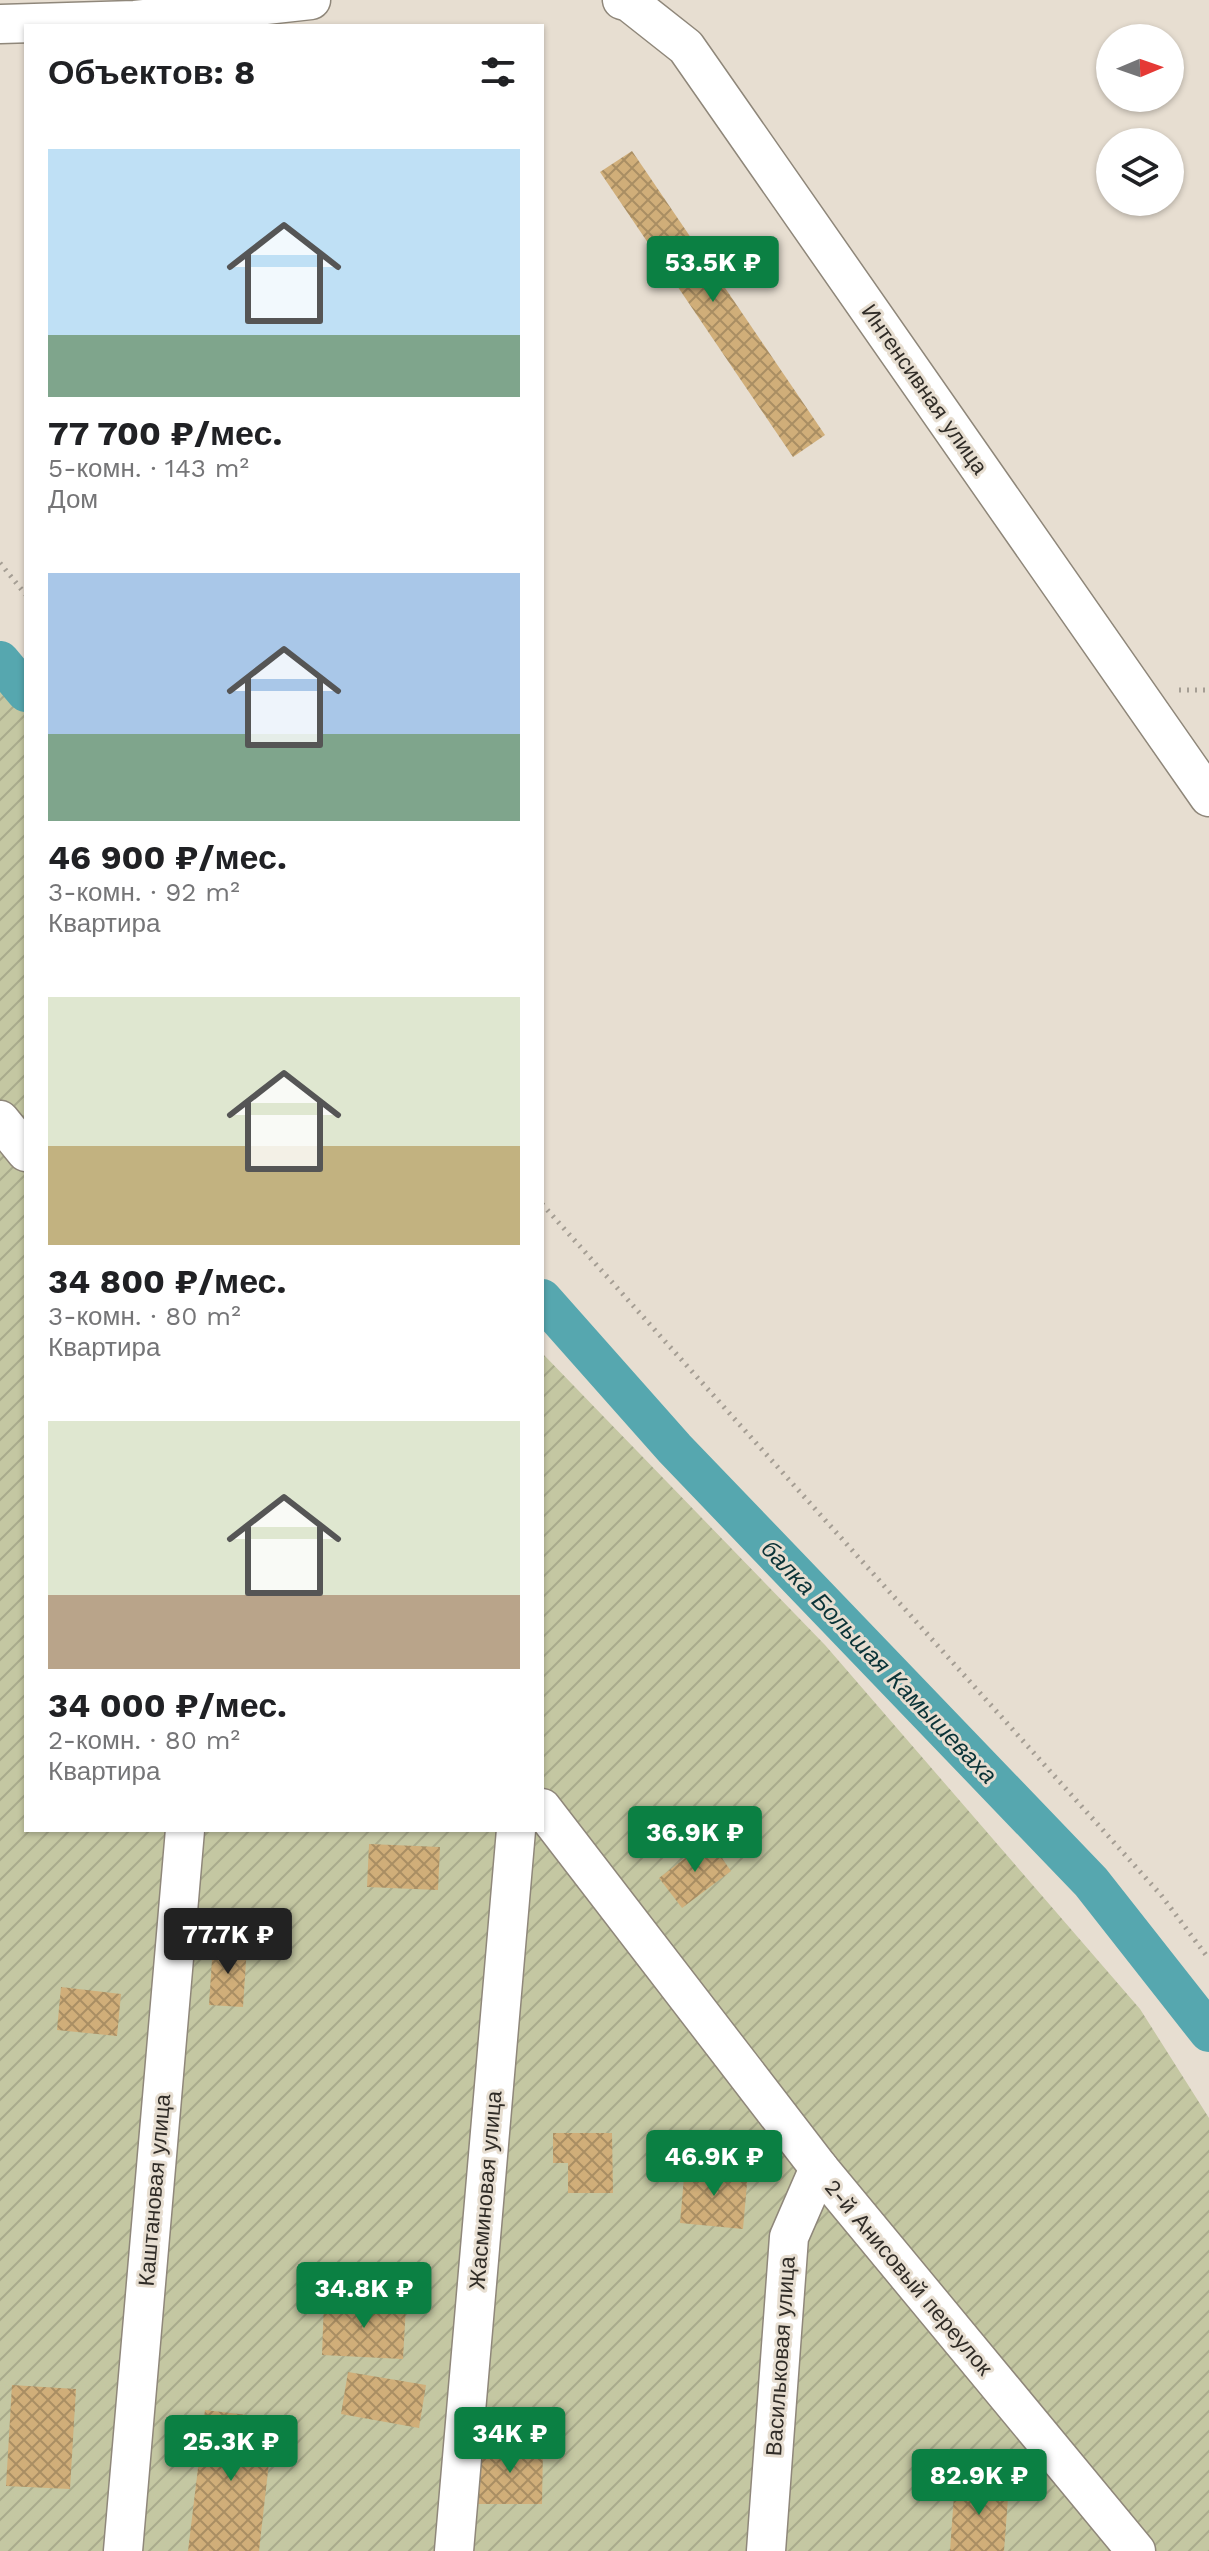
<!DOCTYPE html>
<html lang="ru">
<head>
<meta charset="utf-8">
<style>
  body { margin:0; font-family:"Work Sans",sans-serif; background:#f2f2f2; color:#202124; height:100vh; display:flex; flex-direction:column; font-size:30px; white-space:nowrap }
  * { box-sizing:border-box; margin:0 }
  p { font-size:26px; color:#757577 }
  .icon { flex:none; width:44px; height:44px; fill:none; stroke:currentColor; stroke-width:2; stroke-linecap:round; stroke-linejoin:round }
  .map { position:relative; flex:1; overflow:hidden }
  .drawer { position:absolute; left:24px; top:24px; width:520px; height:1808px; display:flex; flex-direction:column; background:#fff; border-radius:0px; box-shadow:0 2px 6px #0004 }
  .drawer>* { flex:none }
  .needle { width:52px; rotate:88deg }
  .controls { position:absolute; left:1096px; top:24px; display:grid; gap:16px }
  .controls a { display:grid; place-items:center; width:88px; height:88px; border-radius:50%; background:#fff; box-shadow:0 2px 6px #0004; font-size:40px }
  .price { position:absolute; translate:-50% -68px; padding:0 18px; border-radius:8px; background:#0b8043; color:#fff; font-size:26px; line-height:52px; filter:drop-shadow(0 2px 4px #0008) }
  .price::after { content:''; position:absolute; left:50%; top:48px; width:24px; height:18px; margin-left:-12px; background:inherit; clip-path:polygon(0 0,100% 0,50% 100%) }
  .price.on { background:#222; color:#fff }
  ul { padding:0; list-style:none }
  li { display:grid; align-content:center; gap:16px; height:424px; padding:0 24px }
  li span { display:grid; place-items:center; height:248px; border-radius:0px; color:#555 }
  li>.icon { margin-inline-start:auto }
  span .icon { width:144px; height:144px; fill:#fffc; stroke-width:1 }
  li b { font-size:34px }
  h2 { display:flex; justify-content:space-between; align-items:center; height:96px; padding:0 24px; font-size:34px }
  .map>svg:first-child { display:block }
</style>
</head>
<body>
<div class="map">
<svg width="1209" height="2551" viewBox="0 0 1209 2551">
  <defs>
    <pattern id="garden-furrows" width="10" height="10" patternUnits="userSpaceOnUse" patternTransform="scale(2)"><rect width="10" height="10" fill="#c4c7a2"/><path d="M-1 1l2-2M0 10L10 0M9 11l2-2" fill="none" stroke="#a9ab8c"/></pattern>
    <pattern id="building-cross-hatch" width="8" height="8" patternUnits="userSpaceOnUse" patternTransform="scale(2)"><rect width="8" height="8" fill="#d0ae79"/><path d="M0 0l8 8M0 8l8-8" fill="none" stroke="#a98e63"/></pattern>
  </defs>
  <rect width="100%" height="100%" fill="#e7ded1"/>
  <!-- garden -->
  <path fill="url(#garden-furrows)" d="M0 678 26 713V1830H542V1353L825 1645 1140 2009 1209 2118V2551H0Z"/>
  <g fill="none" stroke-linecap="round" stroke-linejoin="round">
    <!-- canal -->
    <g stroke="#56a7af" stroke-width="40">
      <path d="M0 661 26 692"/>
      <path d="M542 1299 675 1449 1091 1882 1209 2032"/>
    </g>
  </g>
  <!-- building -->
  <g fill="url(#building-cross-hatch)">
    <path d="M632 151 825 435 793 457 600 172Z"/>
    <path d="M709 1840 731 1871 682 1908 659 1878Z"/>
    <path d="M369 1844 440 1847 438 1890 367 1887Z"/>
    <path d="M213 1944 247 1946 243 2007 209 2005Z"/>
    <path d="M61 1987 121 1994 117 2036 57 2030Z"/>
    <path d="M553 2133H612L613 2193H568V2163H553Z"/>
    <path d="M685 2166 748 2172 743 2229 680 2223Z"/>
    <path d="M324 2301 406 2305 403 2359 322 2355Z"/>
    <path d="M348 2372 426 2385 419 2428 341 2414Z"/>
    <path d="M12 2385 76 2389 70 2489 6 2486Z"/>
    <path d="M205 2410 274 2418 259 2551H188Z"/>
    <path d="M477 2446 543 2447 542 2504H477Z"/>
    <path d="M955 2481 1009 2485 1004 2551H950Z"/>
  </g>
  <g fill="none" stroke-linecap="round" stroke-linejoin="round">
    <defs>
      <g id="minor">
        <path d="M622 0 629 2 686 47 1209 797"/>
        <path d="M0 24 135 20 311 0"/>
        <path d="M0 1120 26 1152"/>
        <path d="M542 1808 819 2168 1136 2551"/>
        <path d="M123 2551 185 1830"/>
        <path d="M454 2551 516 1830"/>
        <path d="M766 2551 789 2237 819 2168"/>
      </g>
    </defs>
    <!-- minor casing -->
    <use href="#minor" stroke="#8f877a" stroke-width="41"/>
    <!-- path -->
    <g stroke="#a59e94" stroke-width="5" stroke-dasharray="2 6" stroke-linecap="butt">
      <path d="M0 563 26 595"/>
      <path d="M1179 690H1209"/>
      <path d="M542 1204 1161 1895 1209 1959"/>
    </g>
    <!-- minor -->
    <use href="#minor" stroke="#fff" stroke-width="38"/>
  </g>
  <g text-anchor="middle" stroke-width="6" stroke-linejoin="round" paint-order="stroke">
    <!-- street labels -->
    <g font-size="22" fill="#302c27" stroke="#e7ded1">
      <text transform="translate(925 389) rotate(55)" y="8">Интенсивная улица</text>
      <text transform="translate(154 2190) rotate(-85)" y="8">Каштановая улица</text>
      <text transform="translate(485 2190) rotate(-85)" y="8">Жасминовая улица</text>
      <text transform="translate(909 2277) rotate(50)" y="8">2-й Анисовый переулок</text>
      <text transform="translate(780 2356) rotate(-86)" y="8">Васильковая улица</text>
    </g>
    <!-- water labels -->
    <g font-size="24" font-style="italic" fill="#0a3337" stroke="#e7ded1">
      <text transform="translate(879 1662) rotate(46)" y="8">балка Большая Камышеваха</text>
    </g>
  </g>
</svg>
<div class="controls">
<a><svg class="needle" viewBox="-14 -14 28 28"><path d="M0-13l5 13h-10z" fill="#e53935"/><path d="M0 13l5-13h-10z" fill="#757577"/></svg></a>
<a><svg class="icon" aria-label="layers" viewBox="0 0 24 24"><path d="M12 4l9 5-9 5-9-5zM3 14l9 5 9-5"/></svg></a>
</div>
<b class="price" style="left:713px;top:304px">53.5K ₽</b>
<b class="price" style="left:695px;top:1874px">36.9K ₽</b>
<b class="price on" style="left:228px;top:1976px">77.7K ₽</b>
<b class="price" style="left:714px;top:2198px">46.9K ₽</b>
<b class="price" style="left:364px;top:2330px">34.8K ₽</b>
<b class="price" style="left:510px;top:2475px">34K ₽</b>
<b class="price" style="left:231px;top:2483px">25.3K ₽</b>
<b class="price" style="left:979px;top:2517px">82.9K ₽</b>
<section class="drawer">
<h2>Объектов: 8<svg class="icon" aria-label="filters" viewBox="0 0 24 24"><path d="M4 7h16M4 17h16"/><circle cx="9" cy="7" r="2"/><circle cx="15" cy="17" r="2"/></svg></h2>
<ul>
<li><span style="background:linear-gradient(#bfe0f5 75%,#7fa58c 0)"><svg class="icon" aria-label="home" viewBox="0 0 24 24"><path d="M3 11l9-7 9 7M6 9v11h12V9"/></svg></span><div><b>77 700 ₽/мес.</b><p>5-комн. · 143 m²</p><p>Дом</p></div></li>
<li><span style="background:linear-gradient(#a9c7e8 65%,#7fa58c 0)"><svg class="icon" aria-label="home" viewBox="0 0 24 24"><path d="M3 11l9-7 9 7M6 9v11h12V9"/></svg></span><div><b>46 900 ₽/мес.</b><p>3-комн. · 92 m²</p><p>Квартира</p></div></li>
<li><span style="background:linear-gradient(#dfe7d0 60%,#c2b280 0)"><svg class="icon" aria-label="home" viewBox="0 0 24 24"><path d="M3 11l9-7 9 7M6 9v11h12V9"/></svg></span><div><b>34 800 ₽/мес.</b><p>3-комн. · 80 m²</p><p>Квартира</p></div></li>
<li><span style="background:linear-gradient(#dfe7d0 70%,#b9a48a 0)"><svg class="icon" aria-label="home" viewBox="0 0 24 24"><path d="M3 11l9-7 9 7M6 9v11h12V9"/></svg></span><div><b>34 000 ₽/мес.</b><p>2-комн. · 80 m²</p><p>Квартира</p></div></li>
</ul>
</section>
</div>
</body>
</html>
